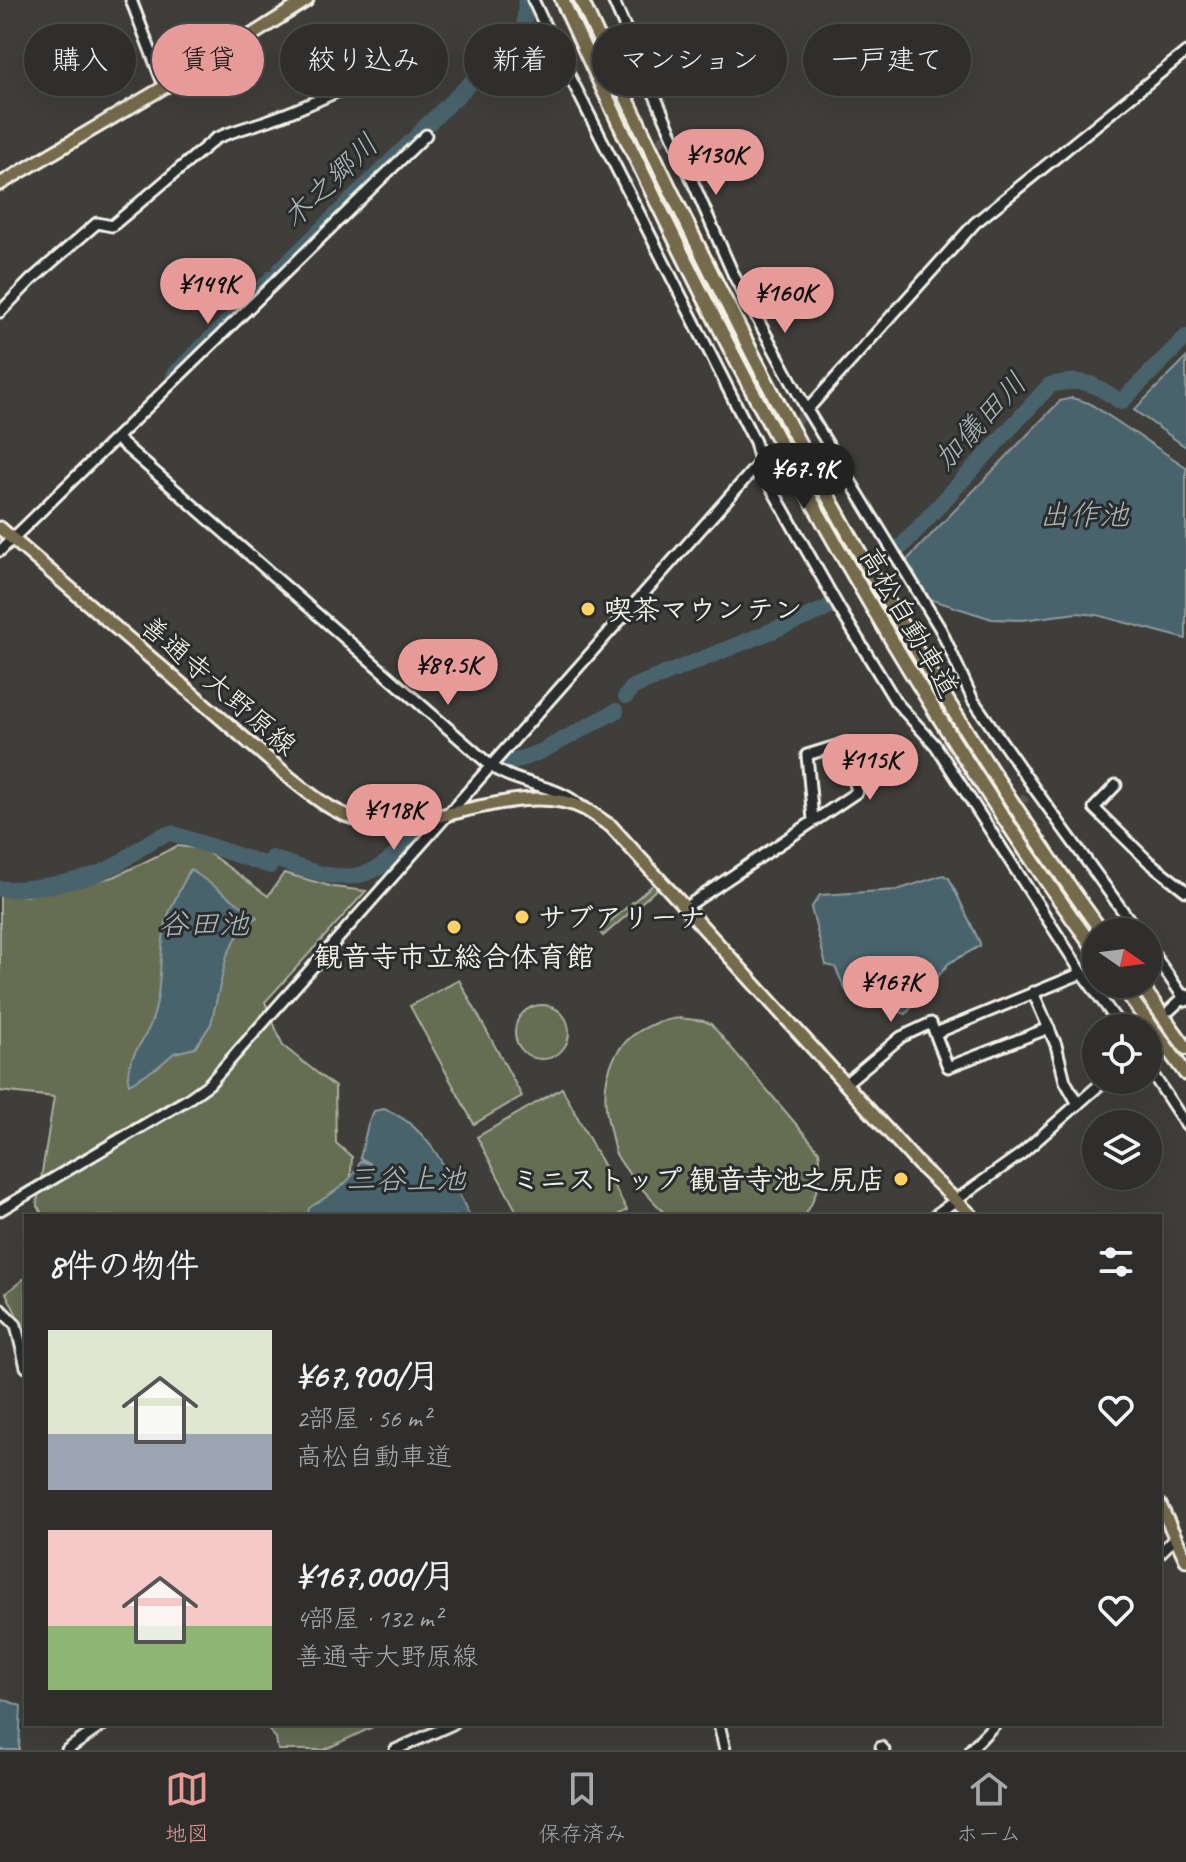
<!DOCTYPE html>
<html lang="ja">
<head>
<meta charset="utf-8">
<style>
  body { margin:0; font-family:Caveat,"Klee One",sans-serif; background:#3b3a38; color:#f1f3f6; height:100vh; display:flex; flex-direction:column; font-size:30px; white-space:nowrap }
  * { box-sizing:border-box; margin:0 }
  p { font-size:26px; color:#a7a8a9 }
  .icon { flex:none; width:44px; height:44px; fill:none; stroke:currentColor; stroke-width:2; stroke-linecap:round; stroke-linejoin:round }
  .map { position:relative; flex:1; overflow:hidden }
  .side { position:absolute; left:24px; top:1214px; width:1138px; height:512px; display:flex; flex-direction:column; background:#2f2e2c; border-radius:0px; box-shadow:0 8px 32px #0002,0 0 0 2px #4a4a48 }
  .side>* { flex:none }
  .banner { position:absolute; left:24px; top:24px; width:1138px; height:72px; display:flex; gap:16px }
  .needle { width:52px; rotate:104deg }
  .tools { position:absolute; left:1082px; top:918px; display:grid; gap:16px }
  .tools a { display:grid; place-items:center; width:80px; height:80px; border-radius:50%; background:#2f2e2c; box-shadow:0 8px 32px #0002,0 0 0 2px #4a4a48; font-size:40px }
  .price { position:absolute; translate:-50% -68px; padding:0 18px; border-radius:28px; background:#e69b98; color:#111; font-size:26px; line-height:52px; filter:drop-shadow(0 2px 4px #0008) }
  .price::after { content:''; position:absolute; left:50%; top:48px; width:24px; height:18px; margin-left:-12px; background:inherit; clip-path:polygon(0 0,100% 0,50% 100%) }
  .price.active { background:#222; color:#fff }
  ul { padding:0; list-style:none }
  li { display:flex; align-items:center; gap:24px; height:200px; padding:0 24px }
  li span { display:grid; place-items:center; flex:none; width:224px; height:160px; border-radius:0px; color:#555 }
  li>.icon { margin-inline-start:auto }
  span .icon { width:96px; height:96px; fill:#fffc; stroke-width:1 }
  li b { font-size:34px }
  h2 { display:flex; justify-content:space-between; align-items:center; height:96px; padding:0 24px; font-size:34px }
  .tag { padding:0 28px; border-radius:36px; background:#2f2e2c; box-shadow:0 8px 32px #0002,0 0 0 2px #4a4a48; font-size:28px; line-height:72px }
  .tag.active { background:#e69b98; color:#111 }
  .menu { display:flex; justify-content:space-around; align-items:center; height:112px; border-top:2px solid #4a4a48; background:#2f2e2c; font-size:22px; color:#a7a8a9 }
  .menu a { display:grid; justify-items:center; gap:4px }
  .menu .active { color:#e69b98 }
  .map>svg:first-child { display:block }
</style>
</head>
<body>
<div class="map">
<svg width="1186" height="1750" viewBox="0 0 1186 1750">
  <rect width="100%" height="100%" fill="#3f3e3a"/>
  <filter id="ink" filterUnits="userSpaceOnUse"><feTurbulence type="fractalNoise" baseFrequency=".0125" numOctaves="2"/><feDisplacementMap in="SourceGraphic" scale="16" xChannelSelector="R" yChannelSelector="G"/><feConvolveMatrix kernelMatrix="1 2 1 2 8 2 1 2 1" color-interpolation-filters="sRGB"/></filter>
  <g filter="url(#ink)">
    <!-- green -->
    <g fill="#656d53" stroke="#acaf9e" stroke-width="2">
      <path d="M177 846 203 849 268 896 284 873 333 887 366 891 265 1002 283 1046 335 1087 336 1143 352 1157 348 1216H43L37 1204 54 1097 0 1091V894L26 896 114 877Z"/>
      <path d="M654 884 658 888 603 936 599 931Z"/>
      <path d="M459 980 522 1096 474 1124 410 1006Z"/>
      <circle cx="542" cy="1032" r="27"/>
      <path d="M679 1018 704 1021 711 1024 819 1151C823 1175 817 1196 805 1216H667C650 1197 628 1176 616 1154 613 1147 612 1137 610 1130 595 1072 617 1026 679 1018Z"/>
      <path d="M562 1088 627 1210 616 1216H519L477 1137Z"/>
      <path d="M26 1277V1334L6 1293Z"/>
      <path d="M263 1724H379L324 1750H278L276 1738Z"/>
    </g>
    <!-- water -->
    <g fill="#48636d" stroke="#8d9c9e" stroke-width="2">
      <path d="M1186 358V447L1134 410Z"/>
      <path d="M1072 398 1089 403 1186 467V639L1097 615 1077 613 1022 620 992 619 926 598 905 562 1060 401Z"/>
      <path d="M190 869 257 917 238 935 227 955 211 1024 195 1048 174 1053 158 1067 129 1084C123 1061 144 1043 151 1023 164 990 157 953 167 919 172 902 183 885 190 869Z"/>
      <path d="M943 875 949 878 980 943V946L949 963 906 1014 846 991 835 967 826 965 811 908 820 895 897 890Z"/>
      <path d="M384 1109C430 1126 449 1175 470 1216H316L308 1213 309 1208C328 1195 352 1185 360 1161L371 1164 360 1158 368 1124 374 1111Z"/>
      <path d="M0 1698 21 1706 19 1750H0Z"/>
    </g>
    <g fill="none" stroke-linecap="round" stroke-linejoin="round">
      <!-- river -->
      <g stroke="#48636d" stroke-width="16">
        <path d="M423 129 524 31 526 0"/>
        <path d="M280 270 420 133"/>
        <path d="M174 375 272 278"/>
        <path d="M901 547 1050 385C1083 377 1094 383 1121 402L1186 337"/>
        <path d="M626 696 633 687 826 609 831 604"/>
        <path d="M510 763 542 751 616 711"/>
        <path d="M272 858C304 869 343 887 376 869 394 860 409 839 422 825"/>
        <path d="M0 889C31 890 90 881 116 865 134 854 150 838 171 833L270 866"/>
      </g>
      <!-- minor-tunnel -->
      <g stroke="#5a5954" stroke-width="9" stroke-dasharray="9 4.5" stroke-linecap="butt">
        <path d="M624 184 669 132"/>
        <path d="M693 322 734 276"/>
        <path d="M761 461 807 410"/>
        <path d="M995 830 1026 797"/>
      </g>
      <defs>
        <g id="minor">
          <path d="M131 0 164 86"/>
          <path d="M533 0 555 47 755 442 763 473 839 608 896 702 936 746 1082 973 1122 1028"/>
          <path d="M613 0 734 276 807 410 941 630 973 700 1034 788 1138 932"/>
          <path d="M0 312 31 280 97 223 112 226 215 139C231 131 246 128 263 122 301 110 337 91 374 75"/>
          <path d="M807 410 975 223 1186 52"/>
          <path d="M117 439 491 766C517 785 554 784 578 804"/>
          <path d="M0 551 426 135"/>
          <path d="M1116 785 1094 808 1149 862 1186 891"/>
          <path d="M686 907 857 792 846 743 807 755 813 820"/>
          <path d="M1148 946 1186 1001"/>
          <path d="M1033 992 1056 1045 1065 1081 1078 1104"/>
          <path d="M1170 1010 1186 995"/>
          <path d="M936 1033 1082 973"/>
          <path d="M1148 1067 1186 1125"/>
          <path d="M846 1083 901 1037 931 1023 948 1067 1049 1028"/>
          <path d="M0 1210 188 1099 209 1084 761 461"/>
          <path d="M934 1216 1021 1154 1105 1080"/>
          <path d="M0 1309 16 1325 26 1367"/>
          <path d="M1160 1553 1175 1538"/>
          <path d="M719 1724 725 1750"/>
          <path d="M881 1747 884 1750"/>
          <path d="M67 1750 104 1724"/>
          <path d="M395 1750 453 1724"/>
          <path d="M970 1750 995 1724"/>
        </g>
        <g id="major">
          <path d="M0 184 244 40 307 0"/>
          <path d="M0 528 289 777C310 794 330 811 356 819 376 825 396 823 417 820 469 813 534 784 585 809 594 814 602 821 611 826L919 1165 972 1216"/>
          <path d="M1160 1505 1186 1560"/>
        </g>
        <g id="highway">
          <path d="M562 0C712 331 882 656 1096 951"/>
          <path d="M581 0C730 324 892 643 1102 932"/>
          <path d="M1120 984 1186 1074"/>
          <path d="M1140 984 1186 1048"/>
        </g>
      </defs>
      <!-- minor casing -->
      <use href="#minor" stroke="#f4f1e8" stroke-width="15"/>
      <!-- major casing -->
      <use href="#major" stroke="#f4f1e8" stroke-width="17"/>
      <!-- highway casing -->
      <use href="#highway" stroke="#f4f1e8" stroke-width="18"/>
      <!-- minor -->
      <use href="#minor" stroke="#2a2d2e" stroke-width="9"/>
      <!-- major -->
      <use href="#major" stroke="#756b4b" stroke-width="11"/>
      <!-- highway -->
      <use href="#highway" stroke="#756b4b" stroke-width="12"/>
    </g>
  </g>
  <!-- markers -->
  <g fill="#ffd166" stroke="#2a2d2e" stroke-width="3">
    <circle cx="588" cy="609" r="8"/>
    <circle cx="522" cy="917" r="8"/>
    <circle cx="454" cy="927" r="8"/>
    <circle cx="901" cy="1179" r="8"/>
  </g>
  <g text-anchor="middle" stroke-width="6" stroke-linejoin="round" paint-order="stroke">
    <!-- poi labels -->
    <g font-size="28" font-weight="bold" fill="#f4f1e8" stroke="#2a2d2e" text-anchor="start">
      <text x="604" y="619">喫茶マウンテン</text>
      <text x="538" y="927">サブアリーナ</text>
      <text x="454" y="966" text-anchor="middle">観音寺市立総合体育館</text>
      <text x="885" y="1189" text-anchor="end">ミニストップ 観音寺池之尻店</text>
    </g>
    <!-- street labels -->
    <g font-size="28" fill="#f4f1e8" stroke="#2a2d2e">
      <text transform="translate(910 622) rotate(60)" y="10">高松自動車道</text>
      <text transform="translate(219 685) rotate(41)" y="10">善通寺大野原線</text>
    </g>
    <!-- water labels -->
    <g font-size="30" font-style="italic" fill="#afb8b7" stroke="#2a2d2e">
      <text transform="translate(330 181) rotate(-44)" y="10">木之郷川</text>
      <text transform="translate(980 421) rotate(-47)" y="10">加儀田川</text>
      <text x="1084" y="525">出作池</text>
      <text x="204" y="934">谷田池</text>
      <text x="406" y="1189">三谷上池</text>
    </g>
  </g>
</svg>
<div class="tools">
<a><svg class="needle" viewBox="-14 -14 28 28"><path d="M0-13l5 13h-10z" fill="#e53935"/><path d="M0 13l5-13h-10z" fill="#a7a8a9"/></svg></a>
<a><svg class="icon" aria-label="locate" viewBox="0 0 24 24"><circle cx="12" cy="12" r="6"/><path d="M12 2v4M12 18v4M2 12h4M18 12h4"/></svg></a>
<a><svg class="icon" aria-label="layers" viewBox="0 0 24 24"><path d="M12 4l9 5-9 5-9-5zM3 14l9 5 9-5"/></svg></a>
</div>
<b class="price" style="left:716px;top:197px">¥130K</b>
<b class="price" style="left:208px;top:326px">¥149K</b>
<b class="price" style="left:785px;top:335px">¥160K</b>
<b class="price active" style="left:804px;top:511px">¥67.9K</b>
<b class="price" style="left:448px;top:707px">¥89.5K</b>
<b class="price" style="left:870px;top:802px">¥115K</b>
<b class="price" style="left:394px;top:852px">¥118K</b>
<b class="price" style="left:891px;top:1024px">¥167K</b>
<div class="banner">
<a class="tag">購入</a>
<a class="tag active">賃貸</a>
<a class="tag">絞り込み</a>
<a class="tag">新着</a>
<a class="tag">マンション</a>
<a class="tag">一戸建て</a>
</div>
<section class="side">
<h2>8件の物件<svg class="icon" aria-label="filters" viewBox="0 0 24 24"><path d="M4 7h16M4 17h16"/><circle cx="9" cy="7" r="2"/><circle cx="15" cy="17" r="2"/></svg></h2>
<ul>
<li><span style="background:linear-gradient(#dfe7d0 65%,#9aa5b1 0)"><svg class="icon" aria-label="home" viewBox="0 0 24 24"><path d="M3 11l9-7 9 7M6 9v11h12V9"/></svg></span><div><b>¥67,900/月</b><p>2部屋 · 56 m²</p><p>高松自動車道</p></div><svg class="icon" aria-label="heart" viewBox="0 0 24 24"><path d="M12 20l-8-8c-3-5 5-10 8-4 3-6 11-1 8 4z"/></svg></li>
<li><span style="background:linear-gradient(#f6c9c9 60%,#8fb573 0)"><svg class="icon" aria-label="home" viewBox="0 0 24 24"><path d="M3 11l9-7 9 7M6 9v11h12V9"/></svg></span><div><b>¥167,000/月</b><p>4部屋 · 132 m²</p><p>善通寺大野原線</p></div><svg class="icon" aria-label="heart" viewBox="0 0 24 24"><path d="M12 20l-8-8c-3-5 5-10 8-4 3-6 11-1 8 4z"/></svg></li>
</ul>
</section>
</div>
<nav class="menu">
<a class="active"><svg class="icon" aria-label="map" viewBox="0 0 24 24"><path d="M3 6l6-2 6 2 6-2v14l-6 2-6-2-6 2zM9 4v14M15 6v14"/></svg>地図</a>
<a><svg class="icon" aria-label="saved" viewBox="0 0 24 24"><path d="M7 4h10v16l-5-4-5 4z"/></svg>保存済み</a>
<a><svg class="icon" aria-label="home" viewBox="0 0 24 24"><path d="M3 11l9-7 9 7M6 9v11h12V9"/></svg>ホーム</a>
</nav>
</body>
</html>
